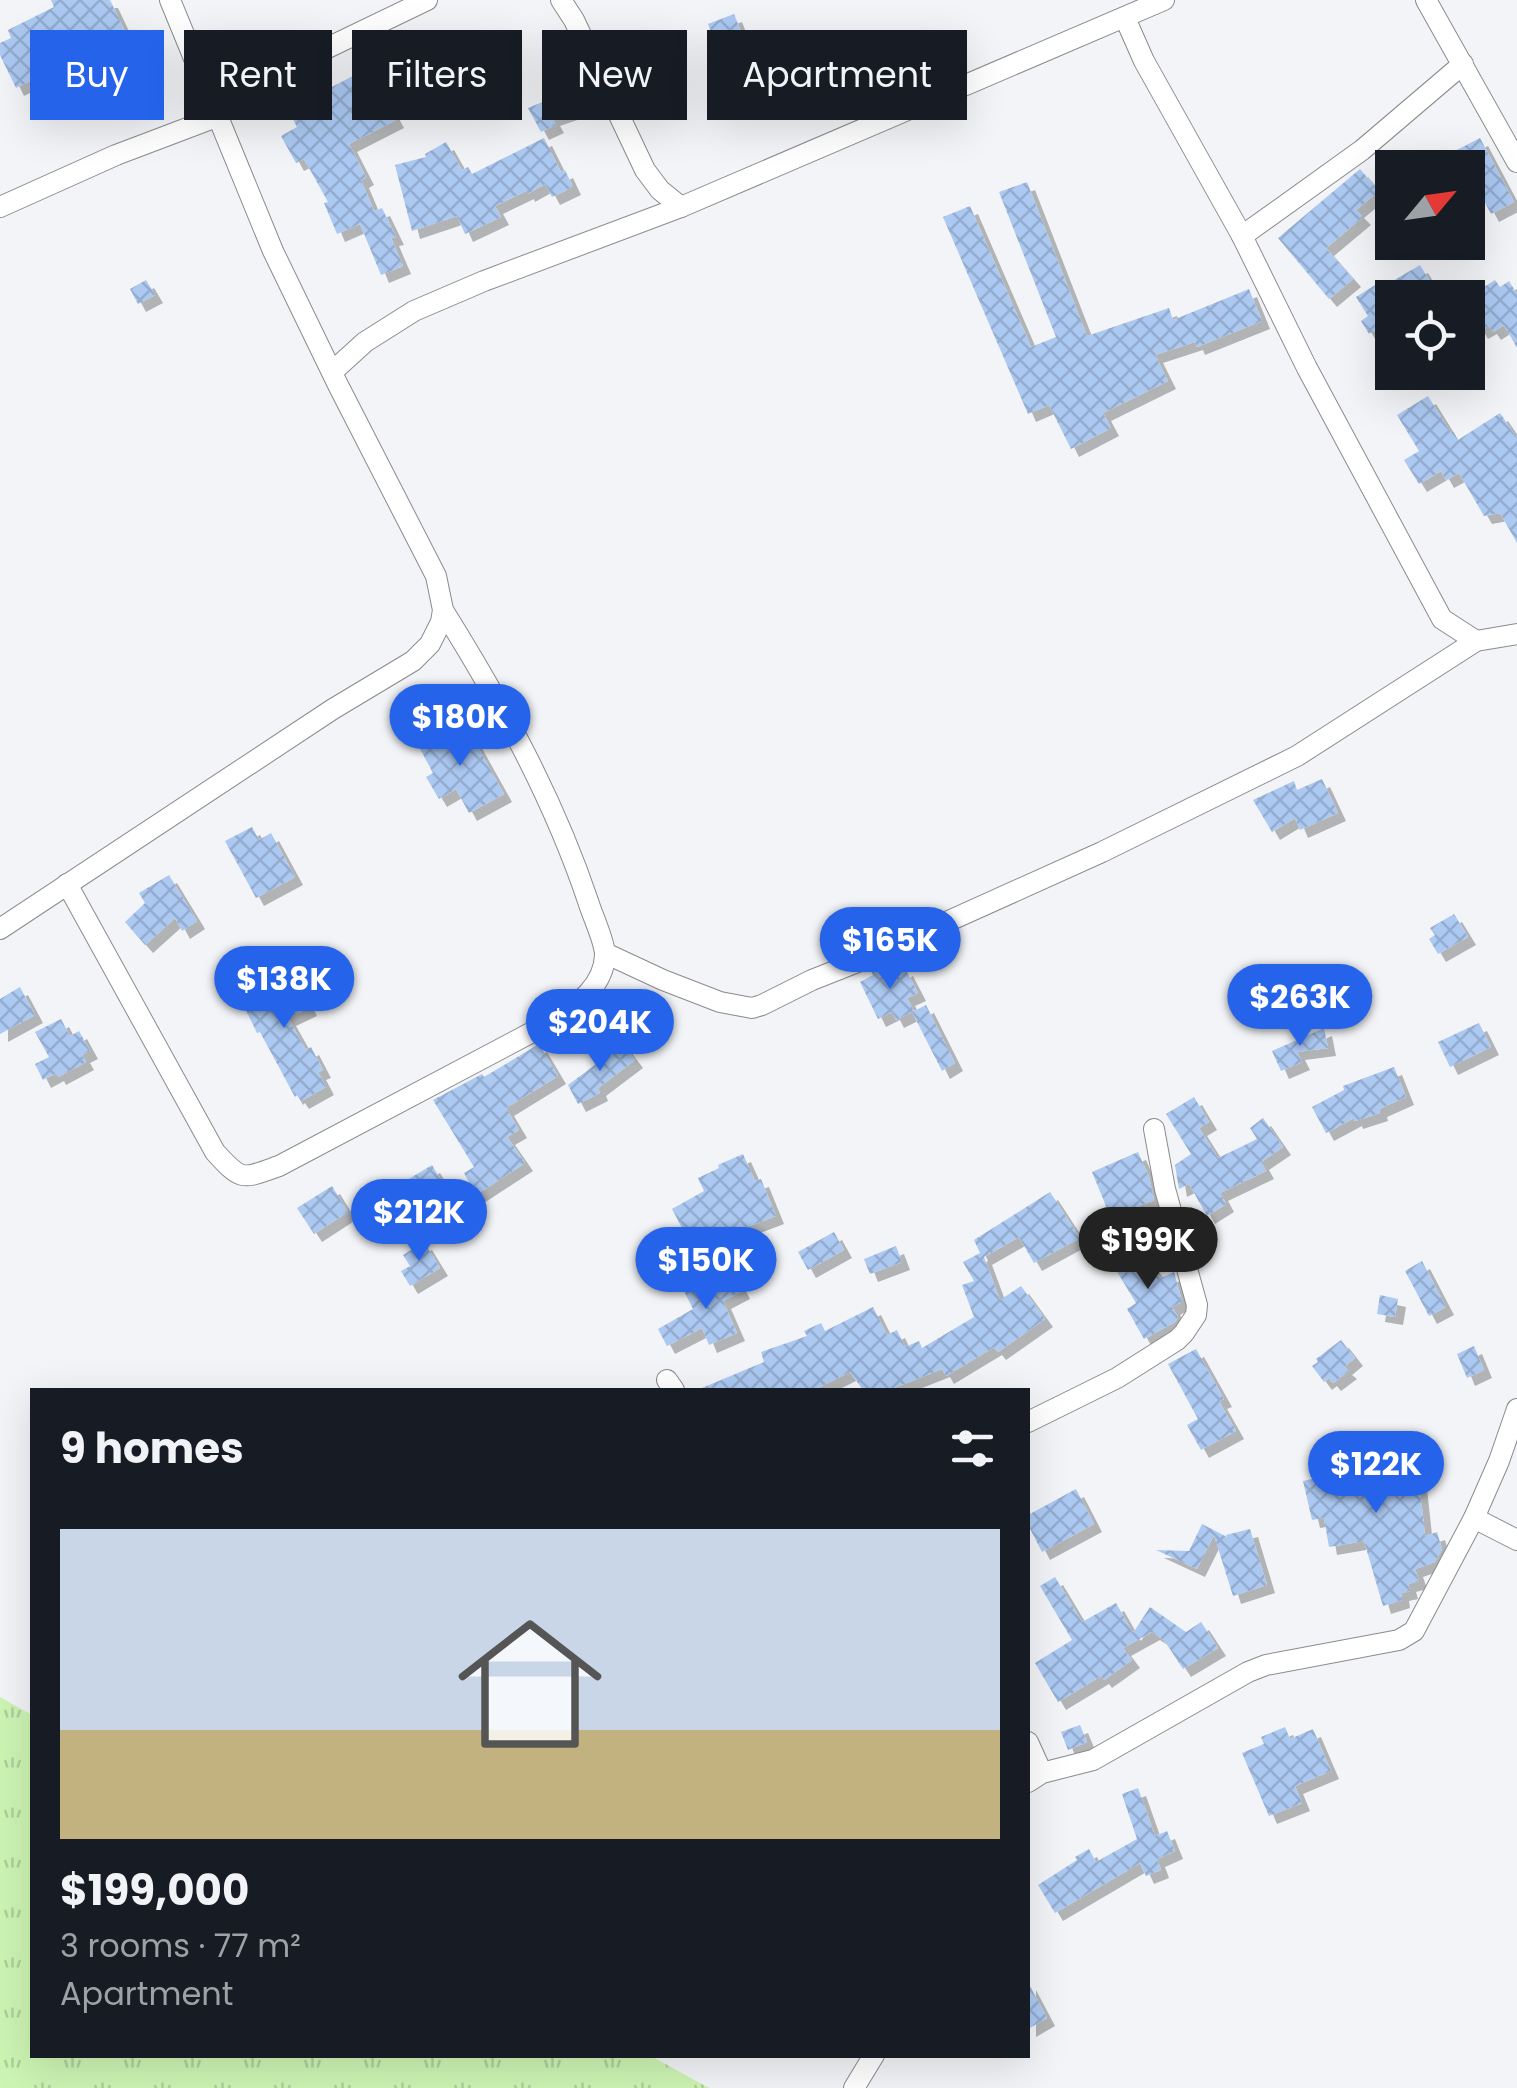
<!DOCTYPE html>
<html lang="en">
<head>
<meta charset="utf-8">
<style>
  body { margin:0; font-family:Poppins,sans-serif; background:#20242c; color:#f1f3f6; height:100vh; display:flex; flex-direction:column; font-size:38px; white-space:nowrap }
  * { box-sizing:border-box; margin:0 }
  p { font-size:32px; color:#9ea1a6 }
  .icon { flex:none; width:55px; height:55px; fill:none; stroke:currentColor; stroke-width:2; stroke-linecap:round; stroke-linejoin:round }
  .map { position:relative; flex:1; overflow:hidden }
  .sheet { position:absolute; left:30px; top:1388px; width:1000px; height:670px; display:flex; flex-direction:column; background:#171b24; border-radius:0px; box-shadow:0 10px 40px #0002 }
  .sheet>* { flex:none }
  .guide { position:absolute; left:30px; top:30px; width:1000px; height:90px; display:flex; gap:20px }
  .needle { width:65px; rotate:61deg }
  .fabs { position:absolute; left:1375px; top:150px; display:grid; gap:20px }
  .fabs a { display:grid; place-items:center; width:110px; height:110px; border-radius:0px; background:#171b24; box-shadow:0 10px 40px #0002; font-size:50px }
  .price { position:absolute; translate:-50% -85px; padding:0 22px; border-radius:35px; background:#2563eb; color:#fff; font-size:32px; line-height:65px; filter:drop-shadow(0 2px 5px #0008) }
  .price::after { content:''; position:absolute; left:50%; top:60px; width:30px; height:22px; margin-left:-15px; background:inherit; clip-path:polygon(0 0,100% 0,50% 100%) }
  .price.current { background:#222; color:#fff }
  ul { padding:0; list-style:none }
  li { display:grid; align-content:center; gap:20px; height:530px; padding:0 30px }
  li span { display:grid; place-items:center; height:310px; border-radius:0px; color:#555 }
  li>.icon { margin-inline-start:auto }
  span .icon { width:180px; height:180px; fill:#fffc; stroke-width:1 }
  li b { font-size:42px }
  h2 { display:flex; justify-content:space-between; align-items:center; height:120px; padding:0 30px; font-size:42px }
  .chip { padding:0 35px; border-radius:0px; background:#171b24; box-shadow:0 10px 40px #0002; font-size:35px; line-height:90px }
  .chip.current { background:#2563eb; color:#fff }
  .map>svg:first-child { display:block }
</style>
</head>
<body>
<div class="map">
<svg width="1517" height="2088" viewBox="0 0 1517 2088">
  <defs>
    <pattern id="grass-tufts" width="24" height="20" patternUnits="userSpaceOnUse" patternTransform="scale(2.5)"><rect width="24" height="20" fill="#ccf4b3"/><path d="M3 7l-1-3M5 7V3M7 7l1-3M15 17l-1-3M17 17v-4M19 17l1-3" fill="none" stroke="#aed099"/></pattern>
    <pattern id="building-cross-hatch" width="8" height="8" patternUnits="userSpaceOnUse" patternTransform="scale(2.5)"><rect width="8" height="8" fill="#acc9f2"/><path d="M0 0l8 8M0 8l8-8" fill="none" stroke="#93accf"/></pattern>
    <filter id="shadow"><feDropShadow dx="8" dy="8" stdDeviation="0" flood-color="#0004"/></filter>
  </defs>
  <rect width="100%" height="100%" fill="#f3f4f7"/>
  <!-- grass -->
  <path fill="url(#grass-tufts)" d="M0 1697 32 1715V2055H649L709 2088H0Z"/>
  <!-- building -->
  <g fill="url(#building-cross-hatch)" filter="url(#shadow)">
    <path d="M51 0H110L130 42 83 65 79 57 16 88 0 55V43L11 38 8 30 54 7Z"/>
    <path d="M734 14 749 52 723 62 708 24Z"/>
    <path d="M368 68 396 120 349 144 366 177 361 180 374 211 382 208 396 237 391 238 403 266 381 275 360 224 337 234 324 203 328 202 304 159 296 163 281 136 297 127 286 106 305 96 307 100Z"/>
    <path d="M574 89 581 108 552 118 556 125 541 132 528 108Z"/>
    <path d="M544 138 561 172 565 170 573 187 552 197 545 184 527 194 526 191 495 206 501 217 465 234 457 216 412 231 395 165 426 157 425 154 446 142 462 170 468 167 472 174Z"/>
    <path d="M1480 138 1514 202 1491 214 1475 184 1468 188V168H1459L1451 153Z"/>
    <path d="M1360 169 1379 191 1356 210 1363 217 1326 248 1353 279 1329 299 1278 238Z"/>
    <path d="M1027 182 1087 336 1169 308 1173 320 1249 289 1262 321 1197 347 1195 342 1155 355 1168 381 1103 413 1111 428 1071 449 1049 405 1028 414 943 217 970 206 1031 347 1056 337 999 192Z"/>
    <path d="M1420 265 1440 298H1392V351L1378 328 1369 334 1361 321 1368 316 1356 297 1383 280 1386 285Z"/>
    <path d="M146 280 155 295 138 304 130 289Z"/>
    <path d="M1495 280 1500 287 1509 281 1517 294V348L1504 325 1493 332 1489 326 1480 331 1468 311V297Z"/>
    <path d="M1428 396 1451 433 1453 431 1458 440 1500 413 1517 438V543L1500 513 1484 516 1459 473 1446 480 1441 471 1419 484 1404 460 1419 451 1397 415Z"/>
    <path d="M459 725 466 738 471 735 504 794 469 813 456 789 439 799 426 777 433 773 419 747Z"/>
    <path d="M1322 779 1338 813 1300 830 1295 818 1272 832 1253 800 1294 781 1297 790Z"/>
    <path d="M252 827 259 840 271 833 295 877 256 898 225 841Z"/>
    <path d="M169 875 197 921 182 931 175 918 145 945 125 922 145 903 139 893Z"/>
    <path d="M1454 914 1468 937 1438 954 1429 939 1435 935 1430 928Z"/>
    <path d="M889 963 895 974 905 968 918 993 907 998 914 1011 896 1020 892 1012 878 1019 860 982 873 975 871 971Z"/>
    <path d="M289 969 309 1008 288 1018 306 1050 311 1047 323 1070 318 1072 326 1087 301 1101 297 1095 295 1097 260 1032 257 1033 238 994Z"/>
    <path d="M20 987 35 1015 0 1034V999Z"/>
    <path d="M926 1005 955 1063 942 1071 912 1012Z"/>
    <path d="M61 1019 70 1036 79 1031 90 1051 82 1055 86 1062 58 1077 56 1073 43 1080 35 1064 49 1057 35 1032Z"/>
    <path d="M1479 1023 1491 1047 1450 1067 1438 1042Z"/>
    <path d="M1324 1028 1328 1048 1297 1052 1302 1062 1281 1071 1272 1051Z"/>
    <path d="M539 1044 558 1076 506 1108 519 1130 507 1137 525 1163 476 1195 464 1173 474 1167 433 1100 482 1074 484 1077Z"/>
    <path d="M623 1044 635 1060 598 1088 600 1093 578 1104 568 1085Z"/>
    <path d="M1394 1067 1406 1097 1379 1109 1380 1113 1355 1121 1354 1118 1326 1133 1312 1107 1344 1090 1343 1086Z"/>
    <path d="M1194 1097 1209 1122 1199 1128 1218 1158 1257 1139 1250 1128 1263 1118 1283 1147 1261 1162 1266 1171 1220 1193 1226 1204 1207 1216 1189 1184 1179 1189 1175 1165 1191 1154 1166 1114Z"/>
    <path d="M1138 1152 1149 1177 1154 1200 1111 1218 1092 1172Z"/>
    <path d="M743 1154 755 1181 761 1179 776 1216 736 1231 738 1236 712 1244 710 1238 679 1254 670 1236 683 1230 672 1209 704 1191 698 1178 719 1168 718 1165Z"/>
    <path d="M432 1165 450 1195 422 1211 420 1207 382 1230 379 1226 376 1228 362 1204 395 1183 397 1186Z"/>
    <path d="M332 1186 348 1212 314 1234 297 1208Z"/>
    <path d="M1050 1192 1080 1238 1034 1263 1019 1237 984 1257 1000 1300 1021 1286 1045 1319 998 1352 994 1347 946 1376 942 1369 889 1390H863L850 1372 814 1390H697L764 1362 761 1352 807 1336 804 1331 821 1323 825 1331 873 1307 887 1335 897 1330 905 1347 919 1341 922 1348 974 1317 962 1285 974 1281 963 1262 980 1253 974 1240Z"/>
    <path d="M834 1232 844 1250 808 1270 798 1252Z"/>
    <path d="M424 1242 440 1268 410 1286 401 1271 410 1266 403 1255Z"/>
    <path d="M1137 1245 1161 1278 1174 1272 1182 1302 1172 1307 1178 1317 1175 1322 1144 1339 1127 1309 1136 1303 1110 1260Z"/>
    <path d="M896 1246 902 1262 870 1274 864 1259Z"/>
    <path d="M1422 1261 1446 1307 1429 1316 1405 1271Z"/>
    <path d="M731 1270 742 1291 723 1301 737 1333 709 1345 702 1328 667 1346 658 1329 693 1309 684 1291 700 1283 701 1285Z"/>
    <path d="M1380 1295 1398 1299 1395 1317 1377 1314Z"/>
    <path d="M1341 1340 1355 1358 1344 1367 1349 1371 1333 1383 1329 1378 1324 1382 1312 1366 1318 1362 1316 1359Z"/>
    <path d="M1474 1346 1484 1370 1467 1378 1457 1354Z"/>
    <path d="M1196 1349 1224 1399 1219 1401 1236 1431 1201 1450 1187 1425 1198 1419 1168 1364Z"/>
    <path d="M1334 1446 1343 1472 1378 1464 1377 1456 1416 1453 1425 1536 1437 1532 1442 1549 1435 1562 1415 1569 1419 1581 1408 1584 1410 1591 1401 1593 1402 1600 1383 1606 1364 1541 1329 1547 1324 1518 1312 1520 1303 1481 1321 1477 1313 1454Z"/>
    <path d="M1076 1489 1094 1524 1042 1552 1028 1525V1515Z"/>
    <path d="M1202 1524 1227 1537 1226 1535 1250 1529 1267 1585 1233 1596 1214 1535 1197 1569 1156 1550 1189 1551Z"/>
    <path d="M1055 1577 1082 1622 1116 1603 1133 1633 1150 1607 1186 1632 1201 1622 1218 1648 1183 1669 1164 1640 1152 1632 1123 1648 1132 1660 1104 1680 1101 1676 1058 1702 1035 1663 1072 1640 1040 1586Z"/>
    <path d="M1080 1725 1087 1742 1068 1750 1061 1732Z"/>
    <path d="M1285 1727 1290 1739 1313 1729 1331 1771 1295 1786 1302 1803 1269 1816 1242 1753 1264 1744 1261 1737Z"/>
    <path d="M1138 1788 1155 1836 1167 1831 1175 1851 1157 1859 1161 1870 1146 1876 1140 1863 1055 1913 1038 1885 1077 1860 1075 1857 1089 1849 1096 1862 1137 1839 1122 1794Z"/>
    <path d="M1028 1982 1047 2018 1028 2029Z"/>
  </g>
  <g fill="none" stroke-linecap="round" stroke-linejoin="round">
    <defs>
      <g id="street">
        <path d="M561 0 574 20 645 170 660 190 681 207"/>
        <path d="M1426 0 1517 162"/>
        <path d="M1125 18 1144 61 1242 236 1307 368 1442 619 1476 641 1517 634"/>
        <path d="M198 67C220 76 239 85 263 79L427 0"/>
        <path d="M0 207 116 155 219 116 253 82"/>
        <path d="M1242 236 1362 150 1463 64"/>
        <path d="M332 372 365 342 414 311 484 281 681 207 1164 0"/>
        <path d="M67 884 215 1152C242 1182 242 1179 279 1166L557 1019C579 1003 604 985 605 955 605 942 593 917 589 904 554 799 501 703 443 610"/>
        <path d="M0 929 333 709 413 661 430 644 441 622 443 610 436 576 338 385 273 251 170 0"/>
        <path d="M605 953 663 980 720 1002 752 1008 762 1005 812 980 860 961 1102 852 1297 756 1476 641"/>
        <path d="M667 1380 674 1390"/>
        <path d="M1028 1422 1117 1378 1177 1340 1184 1333 1196 1315 1197 1305 1165 1189 1154 1129"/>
        <path d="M1474 1518 1517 1540"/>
        <path d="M1028 1742 1042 1773"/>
        <path d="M1028 1782 1042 1773 1093 1760 1248 1672 1266 1665 1399 1640 1414 1631 1474 1518 1499 1461 1517 1409"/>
        <path d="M854 2088 874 2055"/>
      </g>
    </defs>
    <!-- street casing -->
    <use href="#street" stroke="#898b8d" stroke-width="22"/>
    <!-- street -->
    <use href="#street" stroke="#fff" stroke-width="20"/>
  </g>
</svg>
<div class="fabs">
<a><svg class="needle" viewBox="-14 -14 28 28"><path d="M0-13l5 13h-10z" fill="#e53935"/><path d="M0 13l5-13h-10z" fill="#9ea1a6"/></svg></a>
<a><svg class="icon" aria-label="locate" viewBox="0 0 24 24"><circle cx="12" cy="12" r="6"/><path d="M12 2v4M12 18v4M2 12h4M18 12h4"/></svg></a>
</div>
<b class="price" style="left:460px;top:769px">$180K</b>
<b class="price" style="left:890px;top:992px">$165K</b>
<b class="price" style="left:284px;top:1031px">$138K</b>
<b class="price" style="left:1300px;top:1049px">$263K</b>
<b class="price" style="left:600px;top:1074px">$204K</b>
<b class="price" style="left:419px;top:1264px">$212K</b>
<b class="price current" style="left:1148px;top:1292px">$199K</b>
<b class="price" style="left:706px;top:1312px">$150K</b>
<b class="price" style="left:1376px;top:1516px">$122K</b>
<div class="guide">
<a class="chip current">Buy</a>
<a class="chip">Rent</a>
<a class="chip">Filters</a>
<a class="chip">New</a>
<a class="chip">Apartment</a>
</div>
<section class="sheet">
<h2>9 homes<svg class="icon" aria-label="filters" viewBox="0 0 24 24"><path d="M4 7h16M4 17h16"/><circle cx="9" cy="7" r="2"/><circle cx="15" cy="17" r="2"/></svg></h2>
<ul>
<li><span style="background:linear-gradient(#c9d6e8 65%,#c2b280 0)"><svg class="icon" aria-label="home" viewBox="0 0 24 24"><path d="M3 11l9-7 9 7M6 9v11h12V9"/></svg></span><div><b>$199,000</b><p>3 rooms · 77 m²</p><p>Apartment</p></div></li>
</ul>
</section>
</div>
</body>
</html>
